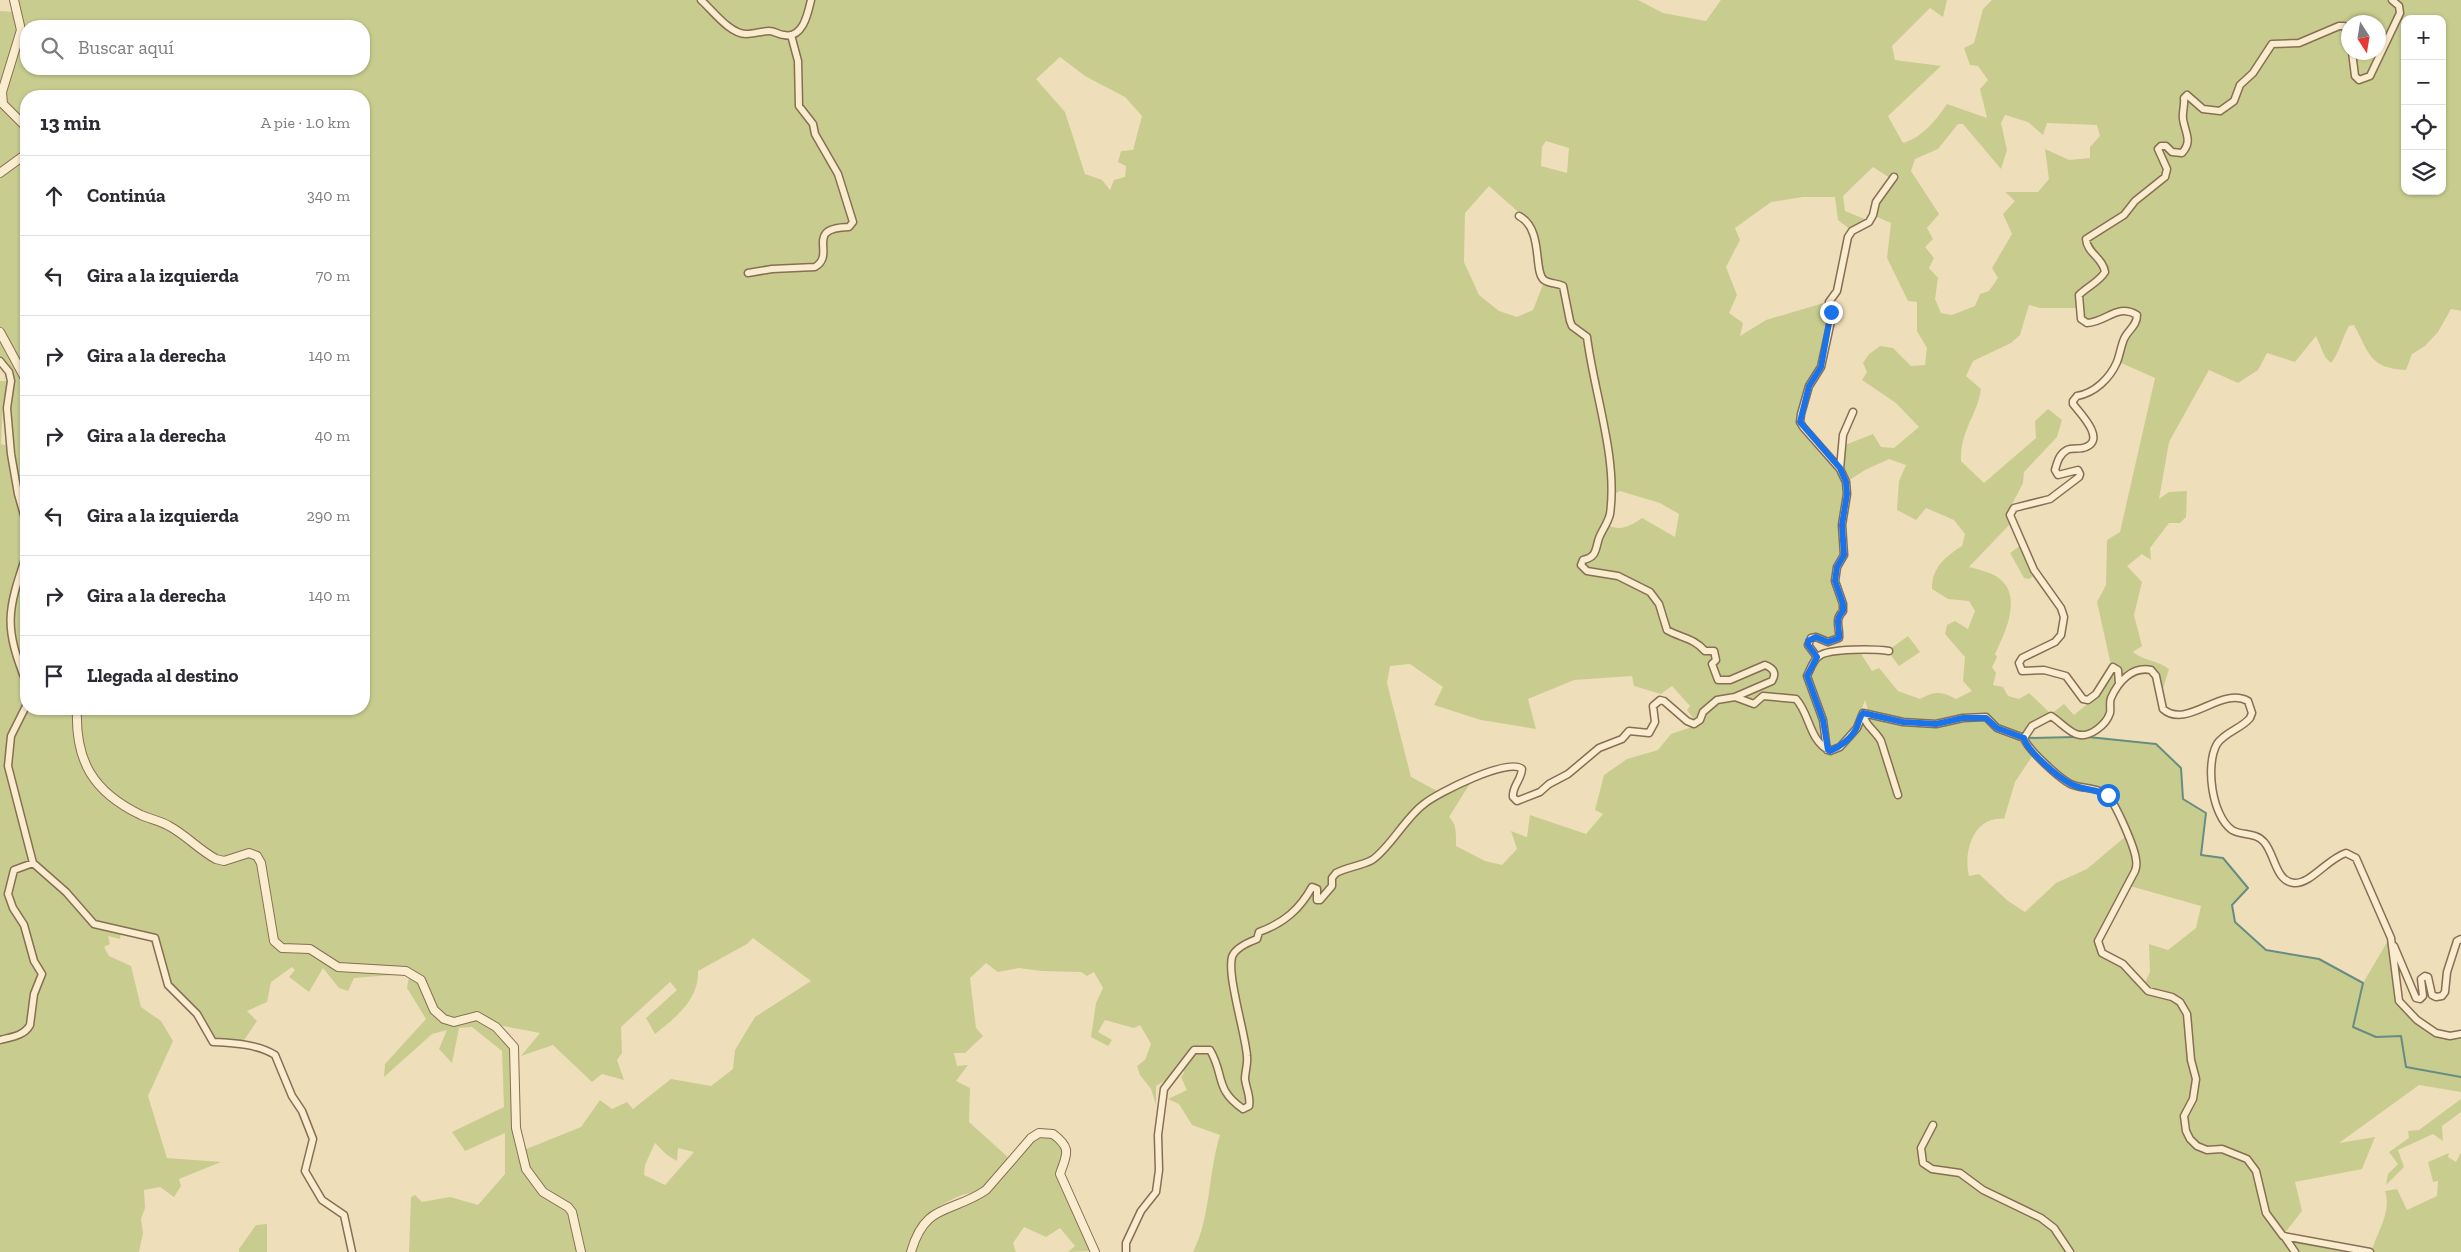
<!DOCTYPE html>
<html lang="es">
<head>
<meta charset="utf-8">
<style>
  :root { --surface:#fff; --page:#f7f7f7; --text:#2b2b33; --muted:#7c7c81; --line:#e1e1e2 }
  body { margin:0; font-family:"Zilla Slab",serif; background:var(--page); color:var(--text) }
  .controls { position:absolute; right:15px; top:15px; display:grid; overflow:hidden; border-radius:10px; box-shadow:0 1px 4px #0004 }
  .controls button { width:45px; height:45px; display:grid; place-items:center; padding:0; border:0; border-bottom:1px solid var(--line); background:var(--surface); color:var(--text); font:25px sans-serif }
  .compass { position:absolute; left:2341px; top:15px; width:45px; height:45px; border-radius:50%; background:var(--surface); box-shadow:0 1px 4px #0004; rotate:168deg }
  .stop { position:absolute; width:15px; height:15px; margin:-11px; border:4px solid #1a73e8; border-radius:50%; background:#fff }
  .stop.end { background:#1a73e8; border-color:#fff; box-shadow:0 1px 5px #0008 }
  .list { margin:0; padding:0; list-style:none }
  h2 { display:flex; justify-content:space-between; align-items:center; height:65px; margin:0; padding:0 20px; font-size:21px }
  h2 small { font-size:16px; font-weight:400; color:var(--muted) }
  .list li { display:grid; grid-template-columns:32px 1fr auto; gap:15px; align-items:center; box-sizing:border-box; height:80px; padding:0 20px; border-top:1px solid var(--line) }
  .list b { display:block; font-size:19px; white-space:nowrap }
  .list em { font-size:16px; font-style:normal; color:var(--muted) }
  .icon { flex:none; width:28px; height:28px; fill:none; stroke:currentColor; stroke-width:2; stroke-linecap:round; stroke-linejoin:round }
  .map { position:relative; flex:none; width:2461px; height:1252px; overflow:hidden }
  .search { position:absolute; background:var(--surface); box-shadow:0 1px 4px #0004; left:20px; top:20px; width:350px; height:55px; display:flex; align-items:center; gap:12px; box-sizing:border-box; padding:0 18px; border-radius:20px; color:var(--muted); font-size:19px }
  .panel { position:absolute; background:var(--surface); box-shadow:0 1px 4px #0004; left:20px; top:90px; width:350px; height:625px; border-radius:20px }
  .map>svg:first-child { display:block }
</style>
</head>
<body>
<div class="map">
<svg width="2461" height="1252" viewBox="0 0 2461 1252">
  <rect width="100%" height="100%" fill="#efdeba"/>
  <!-- green -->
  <path fill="#c8cd8f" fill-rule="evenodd" d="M18,0h680l34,32 13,4 26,-3 19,4 6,25 1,44 14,19 2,9 23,41 15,47 -3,3c-26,1 -29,7 -27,32l-6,8 -44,2 -25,4 1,4 25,-4 44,-2c18,-12 0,-26 11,-36 8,-6 19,-1 27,-6l-6,-33 -8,-21 -23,-40 -2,-10 -14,-18 -1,-43 -6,-26c14,-9 16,-20 19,-36h825l25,13 43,8 15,-21h226l-4,17 -13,-9 -38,38 3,14 46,6 -53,50 15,27c20,-6 33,-23 44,-39l40,14 -7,-29 8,-9 -10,-14 -8,-1 -6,-17 10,-5 9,-34 9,-9h397l8,7 -3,14 -8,13 -13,34 -4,7 -10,2 -2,-2 -3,-22 24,-1v-30h-30v7l-3,-4 -6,-1 -40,17 -27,1 -7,6 -13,24 -14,12 -6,16 -12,9 -16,-2 -11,-11 -6,-3 -5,5c1,6 -2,13 -2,19 1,14 11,22 1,34l-8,-1 -6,-6h-7l-4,4 9,21 -2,6 -29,25 -11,14 -35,20 -4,5c1,14 17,19 19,32 -11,18 -24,8 -27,37h-36l-11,-3 -9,30 -9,8 -38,18 -7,15 15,13c-3,21 -13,32 -18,52 -2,6 -2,14 -2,20l23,22 52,-45 -1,-17 13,-12 14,11 -5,17 -33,35 -1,11 -16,31 4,9 -42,44c8,2 16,4 23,7 34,16 14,57 3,80l2,3 -5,10 4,6 -3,12 10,2 5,9 11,3 10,-6 22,21 13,-10 10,11 24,-20 17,-26 2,14 -9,16v14l-11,14 -9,5h-10l-27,-18 -20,11 -8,11 -25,-10 -11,-11c-18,-2 -33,5 -50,7 -24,2 -46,-5 -69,-11l-3,-11c-7,18 -14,44 -36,49l-4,-29 -16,-44 9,-18 7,-3 35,-3 12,19 7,-3 19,23 22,8c15,-8 21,-8 36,0l16,-8 -9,-10 2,-24 -20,-23 2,-9 8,-4 13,8 7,-18 -6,-10 -21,-2 -16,-10c0,-22 13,-32 30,-43l3,-12 -11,-14 -28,-12 -10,12 -19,-10 2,-29 7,-16 -17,-6 -24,11 -17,11 -6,-13 3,-23 28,-11 8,13 13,1 25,-21 -23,-24 -34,-23 5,-8 -4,-9 6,-9 11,-8 13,2 18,18 14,-1 2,-17 -10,-17v-29l-9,-1 -21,-43 4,-35 -16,-7 3,-13 19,-28 -7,3 -17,-11 -30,29 2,15 22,9 -16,10 -13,-10 -3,-23h-32l-32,5 -36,26 5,12 -14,27 11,28 -8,18 14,10 -3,13 26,-16 61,-18 2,19 -10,45 -12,19 -9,38 40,47 6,12 1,12 -5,32 3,28 -8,12 -2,15 8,23 -6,18 2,15 -9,3c-9,-5 -21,-8 -22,6l8,11 -9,19 16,45 3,24c-13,-11 -13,-33 -27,-48l-34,-3 -9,8 -15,-5 35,-15 2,-8 -5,-9c-18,-7 -34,18 -52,13l-5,-13 3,-5 -2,-10h-9l-7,-8 -31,-13 -8,-26 -8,-12 -33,-17 -34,-6 -1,-6c17,-4 16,-24 24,-37 13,7 24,0 34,-7l33,19 4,-23 -19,-11 -40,-12 -8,4 -1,-39 -17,-82 -5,-37 -2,-4 -13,-8 -6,-36 -3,-4 -14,-4 -9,-6 -1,-16 -9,-35 -43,-38 -24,27 -1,49 15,33 20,16 18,6 16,-7 11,-28 14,4 6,5 6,36 15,11c7,57 30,116 23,175 -2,13 -12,25 -14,39l-13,6 -2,7 3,5 5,3 31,4 31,17 8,11 8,26 32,13 8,9h8l1,6 -3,5 6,17 14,1 34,-15 6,4v8l-36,16 -19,3 -15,12 -5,12 -9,-12 3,-4 -18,-20 -11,8 -27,-8 -2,-10 -58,4 -46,19 8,30 -55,-9 -47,-15 9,-18 -33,-23 -20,2 -3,17 24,94 28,15 -18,11 -50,55 -36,14 -4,5 -1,9 -11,12v-10l-3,-3h-5c-5,10 -10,20 -18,26 -10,9 -34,14 -37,27l-11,4 -15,15 -1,19 11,44 5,37 -2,22 5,24 -2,3c-28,-6 -21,-40 -36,-58l-17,1 -24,29 -13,8v19l-5,-16 -11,-14 -3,-9 8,-6 6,-16 -11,-19 -6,3 -29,-8 -7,12 14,8 -4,6 -17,-9 5,-34 7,-15 -9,-16 -7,4 -6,-4 -40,-1 -22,-3 -21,4 -12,-9 -16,15 6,50 7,8 -18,17h-11l3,13 11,-1 -12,16 14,7 -1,34 41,37c-10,10 -21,28 -33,33 -5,2 -11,1 -15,3 -30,12 -46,27 -55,57h-323l-9,-42 -5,-6 -31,-21 -10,-15 -5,-18 57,-23 19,-27 12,9 15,-7 6,7 38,-30 40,7 22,-17 2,-19 20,-33 56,-36 -58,-43 -6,6 -49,27c1,29 -23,47 -43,63l-9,-16 31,-28 -7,-8 -49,45 1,26 -5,7 7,20 -22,-6 -10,8 -39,-37 -32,11 19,-23 -42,-8 -20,-12 -24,5 -9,-2 -9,-8 -12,-30 -17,-10 -68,-4 -28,-18 -28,-1 -6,-6 -13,-77 -5,-9 -10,-3 -25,8 -6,-2c-17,-8 -31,-24 -47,-33 -9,-5 -19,-7 -29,-11 -47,-22 -64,-52 -62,-103h284v-613h-338v26l-19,-19 -2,-11 19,-62zM26,26h338v43h-338zM1060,57l25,19 40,21 17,19 -9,34 -12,1 -3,11 8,4 -1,11 -11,3 -4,10 -8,-10 -17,-6 -20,-62 -29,-33zM2005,115l23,7 15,13 4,-12 50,2 3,11 -10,11v11l-21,2 -24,-11 4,30 -11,13h-33l10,9 -12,13 9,20 -20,34 6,10 -9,13 -9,3 -5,12 -23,9 -11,-2 -6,-14 3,-21 -9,-10 5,-10 -9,-11 8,-8 -6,-11 12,-14 -28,-43 4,-12 23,-10 20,-25h5l38,45 6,-19 -6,-27zM1546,141l23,7 -2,25 -26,-7 1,-19zM655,1143l12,12 10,6 1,-13 16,4 -29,33 -21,-10 1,-10z
    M704,0h105c-6,31 -10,34 -42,33 -10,0 -21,0 -31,-4 -11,-6 -22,-20 -32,-29z
    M2395,0h66v311l-10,-2 -13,23 -13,14 -13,8 -6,16c-37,-2 -36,-16 -52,-45l-5,1c-7,12 -10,28 -18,37l-6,-6 -9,-21 -21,26 -28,-9 -9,17 -20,13 -29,-13 -40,72 -10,57 10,-7 18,-1 -1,26 -6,6h-11l-19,25 1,12 -9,-6 -15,12 15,16 -8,33 8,31 -9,6c11,9 24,8 36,17l-7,23 -10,-24c-15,-3 -21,2 -32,12l-2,-14 -7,-1 -14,-63 9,-17 1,-45 13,-8 35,-154 -36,-16 7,-23 13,-17 -8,-13 -13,-1 -31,13 -4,-4 -2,-21 27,-24 -2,-8 -18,-20 3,-7 35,-20 11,-14 29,-25 -5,-29 5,-1 5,6 18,-5c4,-17 -10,-34 -1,-51 11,11 17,16 34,14l51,-66 27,-1 39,-17h4c4,6 9,40 10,49l14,3 35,-67zM2405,19h37v172h-37z
    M0,11l14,1 3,18 -17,57z
    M0,101l1,5 24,24v21l-25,18z
    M26,157v216l-26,-46v-148l2,-4z
    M0,338l26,49v129l-9,-36 -8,-72 4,-22 -13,-27z
    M0,381h9l-6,22 -2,41 7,2 18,81v24l-17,52v36l16,44 1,17 -19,44 -1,22 1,13 23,83 -18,7 -6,22 34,83 -12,51 -6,6 -22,7z
    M2021,545l14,30 -6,4 -5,-1 -14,-25z
    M26,562v114l-13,-38v-34z
    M1908,636l12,16 -21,14 -10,-13 1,-4z
    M1764,698l31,2 20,43 15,10 32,-32 17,20 5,22 11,29 -12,-52 -16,-18 -1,-7 36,9 83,-5 37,20 4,8 7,8 -18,27 -11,37c-30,-3 -41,32 -35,57l10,-2 29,27 17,11 31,-29 31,-14 39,-33 8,24 -1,11 -36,77 25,18 18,21 31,12 7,5 7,11 9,64 -3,19 -9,18 -1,9 3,7 12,16 26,3 23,9 9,12 11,42 28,38h-220l-18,-25 -71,-39 -14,-11 -37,-10 -8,-6 -2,-12 13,-26 -3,-2c-8,14 -18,27 -11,43l38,11 80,45 12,9 15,23h-874c18,-35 15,-79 27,-117l-28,-10 -13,-21 -11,-5 19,-9 -6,-13 3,-4 -1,-6 12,-15h14c9,15 11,61 39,58l1,-54 -5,-36 -11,-44 3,-21c8,-7 16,-16 24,-21 27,-16 37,-16 53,-45l2,9 19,-11 3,-12 37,-14 50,-55 47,-24 -22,35c8,7 7,18 7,29l29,15 17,4 15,-16 -6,-18 16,6 3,-22 56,19 17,-20 -8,-4 9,-35 23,-16 31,-9 13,-16 27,-9 7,-12 13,-11 17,-3 9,4z
    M27,709h47c-2,41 10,80 49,100 14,7 29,11 43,18 20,11 39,25 58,38l25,-9 5,3 3,5 14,79 9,8 29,1 28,18 68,4 -51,4 -6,13 -9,-3 -16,-20 -14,24 -20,-15 6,-7 -3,-3 -21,15 -4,20 -20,9 10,10 -15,22 -28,-3 -24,-38 -20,-18 -9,-41 -4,-6 -60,-13 -62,-62 -24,-84 -1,-26 3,-15z
    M2099,737l57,7 25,24 2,31 23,14 -5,41 22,4 25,30 -16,17 3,17 31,28 53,9 44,24 26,-44 9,63 37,33 26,1v56l-42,-7 -80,58 36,-6 -13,32 -67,13 7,29 -18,23 -16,-22 -20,-55c-32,-7 -57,-3 -62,-40l9,-17 -2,-41 -12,-58 -32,-12 -5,-4 6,-13 -1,-28 19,6 28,-22 5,-22 -71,-20 8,-26 -29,-66 -37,-11 -30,-25 -16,-20z
    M33,863l32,31 25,31 31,7 -1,7 -12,-3 2,8 -6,3 5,9 22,10 10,41 20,14 12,20 -25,55 19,62 54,4 -42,17 2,7 -7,11 -14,-10 -16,3 1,18 -4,11 2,14 -4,19h-139v-212l24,-7 18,-59 -18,-49 -16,-31 6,-24z
    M409,977l10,5 23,39c39,-2 41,-3 68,27 2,42 -5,104 23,138 10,12 27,16 37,28l8,38h-169l2,-55 4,-2 7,7 28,-5 28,8 27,-31v-41l-40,18 -13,-19 52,-25 -2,-56 -30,-24 -13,1 -7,35 -13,-14 8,-19 -15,4 -48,43 1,-13 41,-45 -19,-31z
    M2461,1099v13l-19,14 1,15 -10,-7 -35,16 6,17 -18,18 2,-11 10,-10 -9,-12 20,-14 -1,-7 11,-1z
    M1041,1135c12,2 18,6 23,17l-7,20 34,79 -23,1 7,-6 -15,-18 -14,9 -22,-10 -11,16 3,9h-102l5,-15 13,-17 33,-19 13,-2 10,-6 45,-53z
    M2461,1152v100h-90c6,-20 21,-40 14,-61l12,-2 10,21 30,-14 1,-15 -5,1 -5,-20 21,-9 -1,4 8,5z
    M267,1224v28h-28v-3l17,-24z
    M2289,1239l71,13h-63z"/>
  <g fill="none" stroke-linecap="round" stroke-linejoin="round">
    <!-- stream -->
    <path stroke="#678d82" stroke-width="2" d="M2088,737l68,7 25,24 2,31 23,14 -5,42 22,3 25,30 -16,17 3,17 31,28 53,9 44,24 -10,44 23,10 25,-1 5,31 55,10
      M2026,738l50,-1"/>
    <!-- minor casing -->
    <g stroke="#876e54" stroke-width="9">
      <path id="minor" d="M701,0c12,11 29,34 45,34 8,0 16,-3 23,-3 6,0 10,4 15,4 19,4 24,-22 27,-35
        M2352,52l3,24 4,4 11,-4 30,-63 -1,-7 -7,-6
        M1519,216c25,13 14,56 25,64 6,4 13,3 19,6l7,35 2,5 15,11c7,56 31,121 23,177 -2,9 -8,16 -11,24 -4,12 -2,19 -16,22l-2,5 6,6 31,5 32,16 9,12 8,26c14,8 27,8 38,21h9l2,9 -4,4 6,16h12l35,-15c8,3 12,8 7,16l-37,16
        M748,273l24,-4 43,-2c22,-13 -12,-39 34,-40l4,-5 -15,-48 -23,-40 -2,-10 -14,-18 -1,-45 -7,-26
        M0,361l9,11 2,9 -4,27 4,46 7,40 8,28
        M1840,469l3,-34 10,-23
        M26,556c-19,56 -22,70 0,126
        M1817,657l-9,-12 3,-7 5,-1 12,5 11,-4c1,-12 -5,-18 4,-27v-7l-8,-23 2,-14 7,-12 -2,-30 5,-31 -1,-12 -6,-13 -37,-42 -3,-5 1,-8 8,-28 12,-19 10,-46 -2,-19 8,-11 11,-54 4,-6 17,-9 4,-7 3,-13 18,-25
        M2119,684l-1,-14 -5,-3 -17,27 -8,6 -5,-1 -17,-23 -22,-6 -22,1 -3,-8 3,-5 33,-16 6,-7 3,-18 -3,-9 -27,-38 -24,-55 4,-7 36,-9 29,-22 1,-3 -2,-4 -20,5 -3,-5c2,-7 4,-16 12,-20 5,-3 13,0 19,-3 20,-8 -6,-34 -13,-43v-3l4,-5c18,-3 33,-18 40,-34 3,-8 4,-16 7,-23 4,-9 13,-13 13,-24 -20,-12 -30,7 -50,8l-6,-4 -2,-24c9,-9 20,-13 26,-23 -2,-14 -18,-19 -19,-33l38,-24 11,-14 30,-24 2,-8 -9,-20 3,-3h5l6,6 10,1c11,-12 3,-20 1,-34 -1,-7 2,-14 1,-21l3,-3 16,14 17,2 14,-10 6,-16 13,-12 19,-29 27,-1 40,-17h5l3,5 1,14
        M26,706l-15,30 -3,30 25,97 33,29 28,32 61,14 13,47 29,29 16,28c20,1 45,2 62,13l17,41 10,15 11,28 -8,32 17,29 22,15 8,37
        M1863,713c2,13 12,17 18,28l17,54
        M1827,750l-4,-30 -16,-44c3,-6 6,-16 12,-20 11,-8 56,-7 70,-5
        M2394,946l22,52 4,1 3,-3 -2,-17 4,-3 3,1 4,18 4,2 6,-1 3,-4 2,-20 10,-31 4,-2
        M0,1040c11,-3 24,-4 30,-15l4,-31 8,-20 -8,-13 -10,-36 -11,-17 -5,-14 6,-24 19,-7
        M1933,1125l-12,23 2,15 9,6 28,4 23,17 58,28 13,10 16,24
        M2284,1236l11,16
        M1126,1252v-9l15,-32 15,-19 3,-22 -1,-35 6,-46 30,-39h16c15,25 4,39 33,59l6,-3c2,-9 -3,-18 -4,-27 0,-7 3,-15 2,-23 -2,-24 -20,-80 -15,-99 3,-9 17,-15 25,-18l2,-7c25,-9 41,-23 53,-45l5,2v11h3l12,-14v-8l4,-5c11,-6 25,-7 36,-13 17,-11 34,-43 52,-56 13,-11 85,-47 98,-35 -1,12 -10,17 -9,28l4,4 23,-9 9,-8 19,-10 31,-26 23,-9 7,-8 20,2 6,-11 -2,-16 7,-6 4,1 23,20 7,3 6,-4 3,-8 14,-12 18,-3 19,7 9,-8 33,3c14,15 13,42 34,52l10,-4 17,-19 6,-15 40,9 33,2 27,-6 23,-1 11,11 27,10
        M2370,1252l-87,-16 -17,-23 -10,-42 -9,-12 -25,-10 -15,1 -10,-4 -7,-7 -4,-8 -2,-15 9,-17 3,-20 -5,-19 -4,-46 -7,-12 -8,-5 -24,-6 -25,-27 -21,-11 -4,-12 37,-70c1,-3 2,-7 1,-11 -1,-12 -21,-59 -30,-66 -10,-7 -22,-5 -33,-9 -11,-4 -46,-36 -49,-47l8,-12 19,-10c8,5 17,15 25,18 13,5 30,-9 34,-21 1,-5 -1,-10 1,-15 7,-16 21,-32 40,-28l5,6 7,33c24,21 58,-23 85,-8l4,12 -2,5c-9,11 -25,14 -33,26 -12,21 -5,72 15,86 10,6 24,2 32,12 11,12 11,39 30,41 17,1 33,-24 52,-30l10,5 35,80 8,63 18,19 19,13 14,3 11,-2"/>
    </g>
    <!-- tertiary casing -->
    <g stroke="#876e54" stroke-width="10">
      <path id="tertiary" d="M14,0l7,30 -19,62 1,12 23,23
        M0,173l26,-19
        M0,332l26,48
        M77,709c-2,52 16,83 64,106 9,4 20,6 28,11 17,9 30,24 47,33l8,2 25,-8 8,3 4,7 13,78 8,7 28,1 28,18 68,4 15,9 13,30 10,9 10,3 23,-6 19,11 18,20 2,81 10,41 17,23 25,15 4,5 9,40
        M911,1252c14,-50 40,-38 75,-62l45,-52 8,-5 14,1c20,15 13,21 7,40l35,78"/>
    </g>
    <!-- minor -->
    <use href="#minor" stroke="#faecce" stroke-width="6"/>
    <!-- tertiary -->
    <use href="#tertiary" stroke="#faecce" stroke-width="8"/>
  </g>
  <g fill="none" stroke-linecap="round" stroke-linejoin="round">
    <!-- route -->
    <path stroke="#1a73e8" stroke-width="6" d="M1831,312l-10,55 -12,19 -9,36 40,46 6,14 1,12 -5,31 2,30 -7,12 -2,14 8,23v7c-9,9 -3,15 -4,27l-11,4 -12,-5 -8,4v4l9,12 -10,19 16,44 5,30 2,1c10,-4 22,-13 27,-24 2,-5 2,-9 6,-14l40,9 33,2 27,-6h23l11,10 27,10c3,13 34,39 47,46 11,6 25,5 37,11"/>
  </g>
</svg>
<div class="controls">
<button>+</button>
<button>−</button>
<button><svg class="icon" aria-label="locate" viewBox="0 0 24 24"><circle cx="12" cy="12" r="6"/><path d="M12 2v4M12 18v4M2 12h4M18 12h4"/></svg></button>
<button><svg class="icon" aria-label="layers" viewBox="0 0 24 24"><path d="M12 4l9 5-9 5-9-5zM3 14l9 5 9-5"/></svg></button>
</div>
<svg class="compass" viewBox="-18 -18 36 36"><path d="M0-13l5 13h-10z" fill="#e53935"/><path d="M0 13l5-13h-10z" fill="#7c7c81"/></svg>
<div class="stop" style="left:2108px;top:795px"></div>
<div class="stop end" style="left:1831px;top:312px"></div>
<div class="search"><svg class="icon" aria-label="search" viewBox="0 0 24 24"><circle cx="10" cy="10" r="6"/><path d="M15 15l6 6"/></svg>Buscar aquí</div>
<section class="panel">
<h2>13 min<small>A pie · 1.0 km</small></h2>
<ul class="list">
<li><svg class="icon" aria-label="ahead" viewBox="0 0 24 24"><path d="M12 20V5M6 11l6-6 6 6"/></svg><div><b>Continúa</b></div><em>340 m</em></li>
<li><svg class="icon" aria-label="left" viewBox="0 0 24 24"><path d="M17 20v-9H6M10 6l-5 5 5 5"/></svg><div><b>Gira a la izquierda</b></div><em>70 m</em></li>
<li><svg class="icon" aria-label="right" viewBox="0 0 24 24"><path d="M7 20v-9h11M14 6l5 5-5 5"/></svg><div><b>Gira a la derecha</b></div><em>140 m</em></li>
<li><svg class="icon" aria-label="right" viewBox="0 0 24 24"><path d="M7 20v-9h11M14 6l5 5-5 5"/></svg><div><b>Gira a la derecha</b></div><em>40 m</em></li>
<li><svg class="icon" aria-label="left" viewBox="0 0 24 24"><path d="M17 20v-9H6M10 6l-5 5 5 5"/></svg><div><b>Gira a la izquierda</b></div><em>290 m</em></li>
<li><svg class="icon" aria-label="right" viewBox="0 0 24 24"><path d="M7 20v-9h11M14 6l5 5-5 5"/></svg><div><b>Gira a la derecha</b></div><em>140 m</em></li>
<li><svg class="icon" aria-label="arrive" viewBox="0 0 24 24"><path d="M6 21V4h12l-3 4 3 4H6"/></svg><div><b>Llegada al destino</b></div></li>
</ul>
</section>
</div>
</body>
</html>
